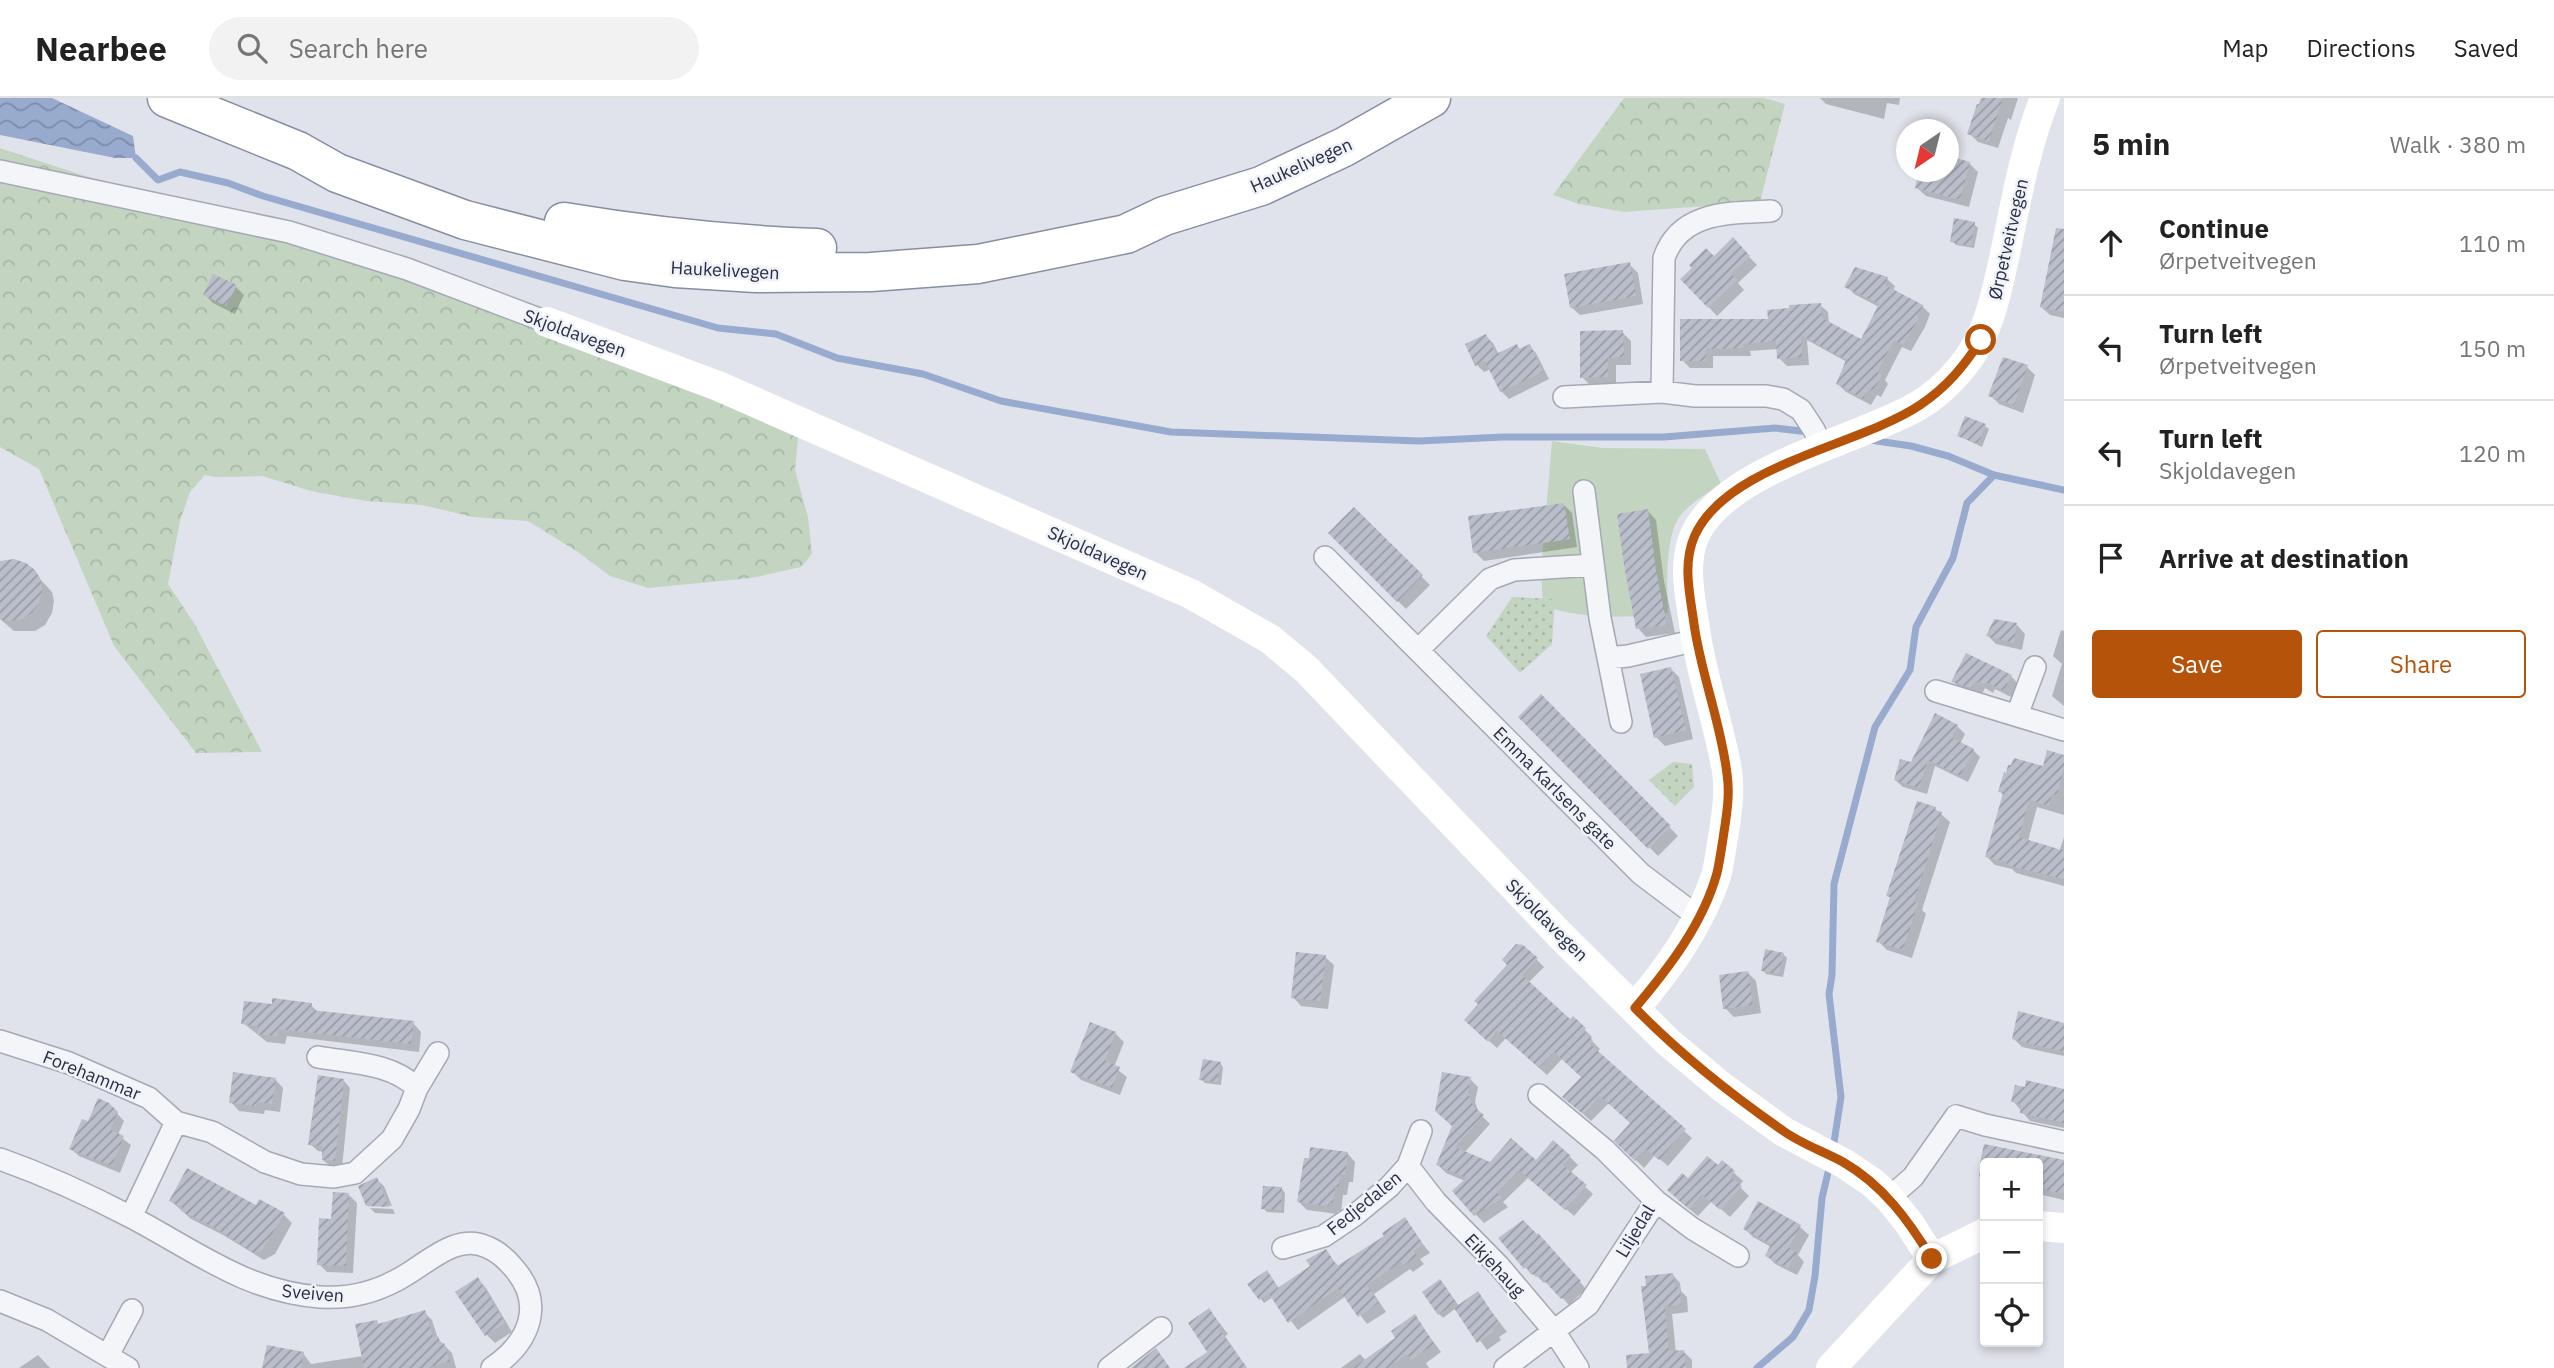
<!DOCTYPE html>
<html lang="en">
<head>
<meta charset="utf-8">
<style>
  :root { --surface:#fff; --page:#f2f2f2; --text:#222; --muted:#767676; --line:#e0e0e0; --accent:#b45309 }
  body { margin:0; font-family:"IBM Plex Sans",sans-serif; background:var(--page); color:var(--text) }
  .controls { position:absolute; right:21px; bottom:21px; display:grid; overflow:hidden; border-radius:7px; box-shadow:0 4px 10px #0003 }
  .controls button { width:63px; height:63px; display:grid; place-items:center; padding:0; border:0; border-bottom:2px solid var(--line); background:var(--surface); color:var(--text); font:35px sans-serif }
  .compass { position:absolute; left:1896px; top:21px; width:63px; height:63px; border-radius:50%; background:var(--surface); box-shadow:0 4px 10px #0003; rotate:215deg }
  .stop { position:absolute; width:21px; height:21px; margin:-16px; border:5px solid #b45309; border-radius:50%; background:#fff }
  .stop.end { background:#b45309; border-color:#fff; box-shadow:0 2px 7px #0008 }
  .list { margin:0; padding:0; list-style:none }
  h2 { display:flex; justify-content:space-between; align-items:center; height:91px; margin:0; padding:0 28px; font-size:30px }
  h2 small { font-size:23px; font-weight:400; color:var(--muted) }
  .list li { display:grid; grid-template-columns:46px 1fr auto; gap:21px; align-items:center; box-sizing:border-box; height:105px; padding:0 28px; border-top:2px solid var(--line) }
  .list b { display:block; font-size:26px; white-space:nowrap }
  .list p { margin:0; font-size:23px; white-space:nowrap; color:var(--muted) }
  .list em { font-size:23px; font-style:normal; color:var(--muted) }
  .actions { display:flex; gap:14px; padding:21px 28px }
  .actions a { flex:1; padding:16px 0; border:2px solid var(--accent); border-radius:7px; text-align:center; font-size:24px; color:var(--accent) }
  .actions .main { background:var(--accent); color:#fff }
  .icon { flex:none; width:38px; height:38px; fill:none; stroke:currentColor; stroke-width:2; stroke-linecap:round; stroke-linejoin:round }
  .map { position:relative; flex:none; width:2064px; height:1270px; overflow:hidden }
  header { display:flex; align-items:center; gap:42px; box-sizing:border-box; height:98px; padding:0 35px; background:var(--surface); border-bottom:2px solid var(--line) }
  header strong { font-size:33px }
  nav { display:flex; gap:38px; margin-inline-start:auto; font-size:24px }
  .search { width:490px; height:63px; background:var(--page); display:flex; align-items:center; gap:18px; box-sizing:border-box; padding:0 24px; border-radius:38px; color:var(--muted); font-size:26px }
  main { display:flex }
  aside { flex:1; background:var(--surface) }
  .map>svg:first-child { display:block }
</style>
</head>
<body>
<header>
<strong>Nearbee</strong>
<div class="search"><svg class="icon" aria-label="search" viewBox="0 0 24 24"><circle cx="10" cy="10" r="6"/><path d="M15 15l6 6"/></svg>Search here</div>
<nav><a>Map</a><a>Directions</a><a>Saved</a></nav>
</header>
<main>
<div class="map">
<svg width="2064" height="1270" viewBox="0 0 2064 1270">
  <defs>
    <pattern id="forest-crowns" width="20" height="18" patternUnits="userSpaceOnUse" patternTransform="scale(1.75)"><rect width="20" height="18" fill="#c3d5c1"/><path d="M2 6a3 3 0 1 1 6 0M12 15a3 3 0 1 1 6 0" fill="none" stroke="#a8b7a7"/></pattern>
    <pattern id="park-dots" width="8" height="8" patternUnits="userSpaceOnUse" patternTransform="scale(1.75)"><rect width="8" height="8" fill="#c3d5c1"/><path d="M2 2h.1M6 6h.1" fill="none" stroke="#a8b7a7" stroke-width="1.8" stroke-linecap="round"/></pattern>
    <pattern id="water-waves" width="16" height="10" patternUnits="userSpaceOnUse" patternTransform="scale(1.75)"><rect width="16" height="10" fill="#98abce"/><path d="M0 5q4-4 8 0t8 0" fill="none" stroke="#7c8ca9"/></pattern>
    <pattern id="building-hatch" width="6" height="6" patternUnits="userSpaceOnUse" patternTransform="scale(1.75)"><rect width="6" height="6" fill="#babecb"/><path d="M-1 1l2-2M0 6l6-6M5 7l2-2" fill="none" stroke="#979ba6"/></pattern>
  </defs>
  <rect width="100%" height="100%" fill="#e0e3eb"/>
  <!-- grass -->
  <path fill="#c3d5c1" d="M1552,343l50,7 103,1 16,35c-15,10 -33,20 -43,35 -13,22 -11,69 -10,94 -37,5 -90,7 -125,-8l-2,-34z"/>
  <!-- forest -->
  <path fill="url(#forest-crowns)" d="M1624,0h140l21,6 -25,98 -136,10 -45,-8 -26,-9z
    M0,50l85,28 96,25 218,73 61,27 339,125 -4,44 13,47 4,37 -11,13 -50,11 -103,10 -38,-12 -32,-24 -50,-31 -55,-4 -51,-12 -56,-4 -55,-10 -49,-15 -47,1 -10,-2 -15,17 -10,29 -12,63 26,39 68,129 -66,1 -82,-107 -75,-177 -39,-22z"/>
  <!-- park -->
  <path fill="url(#park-dots)" d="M1512,499l43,2 -3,45 -32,29 -34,-37z
    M1673,664l19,2 2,23 -19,19 -26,-26z"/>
  <!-- water -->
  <path fill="url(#water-waves)" d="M0,0h52l81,38 3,22h-21l-115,-23z"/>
  <!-- shadow -->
  <path fill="#0003" d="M1820,0h80l-1,7 -12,-2 -3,16 -58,-15z
    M1981,0h37l-7,22 -3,-2 -10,30 -20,-6 -9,-9z
    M1948,60l21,5 9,9 -9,35 -43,-11 -9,-8 4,-16h27z
    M1974,126l4,4 -4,20 -18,-3 -4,-4z
    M1733,142l24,25 -19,18 6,7 -27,26 -35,-37 32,-21z
    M1629,166l9,9 5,31 -63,11 -9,-8z
    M2064,166v54l-14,-3 -9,-8z
    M1887,181l8,7 -2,5 29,15 8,8 -5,13 -14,24 -9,-4 -17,33 3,4 -7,13 -4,-2 -6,10 -25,-13 -8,-8 9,-22 -40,-22 2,25 -22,1 -8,-8 -1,-9 -28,2 1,5h-38v12h-23l-8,-8v-39h87l51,-16 8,7 1,12 33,18 17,-35 -25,-13 -7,-8z
    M236,189l8,8 -9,19 -22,-11 -8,-8z
    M1622,234l9,9v24h-15v20l-25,1 -9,-9z
    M1486,238l7,7 6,12 18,-9 4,4 8,-4 7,7 13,26 -40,20 -8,-8 -10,-22 -7,3 -7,-7z
    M2027,269l8,8 -12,38 -24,-9 -8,-8z
    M1985,328l4,3 -7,18 -23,-11z
    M1564,407l8,8 5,34 -93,14 -9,-9z
    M1354,411l76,76 -24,24 -76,-76z
    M1648,413l8,9 8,61 11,52 -29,4 -8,-9z
    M0,465l30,5 22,24 2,9 -2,12 -7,12 -10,6h-21l-14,-12z
    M2017,527l8,9 -3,16 -26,-6 -8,-8z
    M2061,532l3,1v75l-12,-10 10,-32 -9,-8z
    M1671,571l8,8 14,62 -28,7 -9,-9z
    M2011,578l8,9 -6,13 -18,-9 -2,4 -8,-5 -4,8 -19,-6 -8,-8z
    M1541,599l137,139 -20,20 -137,-139z
    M1957,628l8,8 -5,10 13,6 7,7 -12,25 -33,-16 -8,28 -24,-7 -8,-7z
    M2064,659v58l-27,-8 -9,34 27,7 4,4 5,-15v49l-48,-13 -4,-4 -17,-4 -8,-8 17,-61 -4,-5z
    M1935,711l15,13 -28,88 4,4 -14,44 -25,-8 -9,-9 14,-42 -4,-4z
    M1783,856l4,4 -4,19 -17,-3 -3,-4z
    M1325,859l9,8 -6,44 -27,-3 -8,-9z
    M1536,861l8,8 -16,16 42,39 14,7 8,8 -2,2 10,10 -3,4 95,85 -24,28 -13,-11 -11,13 -27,-27 15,-18 -23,-20 -18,18 -19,-17 11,-27 -20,-19 -16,17 -41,-37 -9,10 -31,-28z
    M1748,875l8,8 5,32 -27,4 -9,-9z
    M311,907l7,7 95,11 8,9 -2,20 -132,-16 -2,8 -18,-2 -24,-19 30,-17z
    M2064,926v32l-42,-9 -9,-9z
    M1115,935l9,9 -10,25 13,10 -7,18 -39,-15 -8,-8z
    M1220,965l3,4 -2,18 -16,-2 -4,-4z
    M275,981l8,9 -3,24 -15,-2 -1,4 -25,-3 -8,-9z
    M1470,981l8,8 -3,15 4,11 11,11 -26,29 27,12 45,-3 34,-5 8,8 -8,8 23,21 -19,22 -45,-39 -26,25 5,5 -24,16 -30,-31 11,-11 -19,-8 -8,-8z
    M343,982l7,8 -8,80 -11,-1 -8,-7 1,-8 -6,-1 -8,-7z
    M2064,992v38l-34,-7 -17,-20z
    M108,1006l16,17 -6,14 13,10 -11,28 -41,-17 -8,-7 18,-25z
    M1986,1048l78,16v38l-26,-6v-31h-53v19l-6,-6z
    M1347,1055l8,9 -2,20h-4l-2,13h-4l-2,16h-3l-1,3 -30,-4 -9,-9z
    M1722,1064l21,19 -4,5 10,10 -19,21 -18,-16 -14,15 -21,-17 11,-19 30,-12z
    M376,1081l8,7 8,20 -23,-2v3l-2,-2z
    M1282,1091l3,4 -1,20 -17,-1 -4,-4z
    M349,1097l8,8 -4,70 -26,-1 -8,-8 14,-43z
    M171,1103l86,6 3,-6 24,14 8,8 -17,31 -11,6 -41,-25 -32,-16z
    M370,1110l23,1 2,5 -20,-1z
    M1404,1122l26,33 -10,6 4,5 -11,8 -3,-3 -36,25 12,18 -19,12 -21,-28 -48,34 -25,-33 -9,6 -14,-19 20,-8 9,13 33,-23 13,-15 14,16 47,-30z
    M1800,1129l9,8 -11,20 6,7 -7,13 -22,-11 -8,-9 4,-8 -18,-10 -8,-8z
    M1500,1140l45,4 41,47 -17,16 -22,-24 -3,2 -10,-10 -2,2z
    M1673,1177l7,8 1,8 6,6 1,15 -16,2 4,39 8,-1 8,8v8h-44z
    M478,1181l8,9 26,44 -17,11 -9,-9z
    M1444,1187l15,21 19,-12 29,38 -8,5 2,3 -14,10 -31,-42 -13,10 -4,-4z
    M1209,1212l19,24 -3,2 22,32h-34z
    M424,1214l8,8 6,19 14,14 4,15h-192l39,-15 8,11 52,-8 13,-34 4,3z
    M1415,1219l26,35 -15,11 3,5h-88l19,-14 6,7 32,-23z
    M38,1257l12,13h-31z"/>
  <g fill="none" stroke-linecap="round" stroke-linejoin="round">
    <!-- stream -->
    <path stroke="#98abce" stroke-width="7" d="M136,60l22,22 22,-8 48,11 35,13 455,132 58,6 61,24 86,16 78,27 170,31 248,9 84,-4h161l111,-9 34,4
      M1870,342l41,6 37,10 46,19 70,15
      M1833,1051l8,-52 -12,-103 3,-19 2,-91 41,-157 35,-57 6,-43 37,-69 14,-55 27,-28
      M1757,1270l36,-31 16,-27 6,-34 7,-78 8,-34"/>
  </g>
  <!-- building -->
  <path fill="url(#building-hatch)" d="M1983,0h20l-14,43 -22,-7 10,-30 4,1z
    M1949,58l21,6 -10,38 -45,-12 4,-16h30z
    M1954,120l21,4 -4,24 -21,-4z
    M2056,130l8,1v83l-24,-5z
    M1733,139l17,19 -19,18 6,6 -29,28 -28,-29 12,-11 -3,-3 17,-17 8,8z
    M1630,164l6,34 -66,12 -6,-34z
    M1855,169l33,10 -3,8 38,20 -6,12 2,1 -16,27 -9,-5 -17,32 5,3 -9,16 -4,-3 -6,11 -27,-15 10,-24 -45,-25 1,22 -25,2 -1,-18 -33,3v4l-37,1v12h-26v-42h88l-1,-9 22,-2v-3l32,-2 1,15 39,21 18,-35 -35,-17z
    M213,176l24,11 -11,21 -23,-11z
    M1623,232l1,27 -16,1v19l-28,1v-47z
    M1486,236l10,20 21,-10 2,5 11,-5 13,28 -43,20 -15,-31 -10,5 -10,-22z
    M2003,259l25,8 -14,40 -26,-9z
    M1965,318l21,8 -8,20 -21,-8z
    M1564,405l6,36 -97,14 -5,-37z
    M1354,409l69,68 -26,27 -69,-69z
    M1648,411l8,62 11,54 -31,4 -12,-64 -7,-51z
    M14,461l12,4 9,7 5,8 2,13 -4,14 -6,8 -10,6 -13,2 -9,-2v-58z
    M1994,521l23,4 -3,20 -28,-7z
    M1966,555l46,22 -8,16 -18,-9 -1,3 -9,-4 -4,7 -21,-6z
    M1671,569l15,63 -32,8 -14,-64z
    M1541,596l130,132 -23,23 -130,-132z
    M1935,615l23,12 -6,13 22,11 -14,27 -32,-16 -9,28 -25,-8 6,-21 11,3z
    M2047,652l17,5v13l-7,27 -5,-1 -3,12 -20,-6 -10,37 45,14v28l-58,-14 1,-3 -22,-5 18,-64 -5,-1 6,-20 2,1 2,-8h3l3,-7 29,8z
    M1917,703l19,6 -1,3 7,2 -28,90 4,1 -15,47 -27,-8 14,-45 -4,-1z
    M1516,846l7,1 15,13 -16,17 48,44 3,-3 13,12 -3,3 10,9 -3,4 96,85 -27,31 -13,-11 -11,12 -21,-20 16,-18 -30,-27 -17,18 -21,-17 19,-20 -27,-25 -15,16 -42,-37 -9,11 -24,-22 14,-16 -4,-3 33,-36 -5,-5z
    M1765,851l19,4 -5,21 -18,-3z
    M1296,854l30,3 -6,46 -29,-3z
    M1748,873l5,34 -30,4 -4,-34z
    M272,900l40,5 -1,7 103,11 -3,23 -133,-15 -1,7 -20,-2 1,-8 -17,-2 3,-23 28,3z
    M2018,913l46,12v29l-52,-13z
    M1090,924l26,10 -11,29 15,6 -8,21 -42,-16z
    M1203,961l18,3 -4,20 -18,-2z
    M233,974l43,6 -4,26 -15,-2 -1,4 -27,-3z
    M1442,974l29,5 -3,16 4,12 12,10 -29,32 35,15 21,-24 25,22 17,-20 18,16 -8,9 24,20 -22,25 -45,-39 -23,22 5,5 -28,18 -22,-25 14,-13 -30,-13 16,-39 -17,-15z
    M318,977l26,4 -9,82 -13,-1v-14l-14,-1z
    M2026,982l38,9v34l-44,-10 1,-9 -10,-2 4,-17 10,2z
    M98,1000l11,5 9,9 -8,18 14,6 -12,30 -43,-17 13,-30 6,2z
    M1984,1046l80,16v34l-26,-6v-25h-58z
    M1310,1049l38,5 -3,23 -5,-1 -1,13h-4l-2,16h-3l-1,3 -32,-4 7,-44h5z
    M1707,1058l11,9 4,-5 13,11 -4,6 11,9 -22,24 -18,-16 -13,15 -22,-19 15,-17 6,5z
    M187,1070l69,37 3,-6 26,14 -23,37 -8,3 -41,-26 -32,-16 2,-3 -14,-7z
    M377,1079l12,30 -23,-1 -8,-20z
    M1263,1088l19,1 -1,23 -20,-1z
    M333,1094l16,1 -3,73 -29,-1 2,-47 12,1z
    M1758,1103l43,24 -12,23 8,4 -9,16 -23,-12 6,-12 -28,-15z
    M1405,1119l18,27 -9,7 3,5 -13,9 -3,-3 -34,23 12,18 -21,14 -20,-29 -50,35 -19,-29 41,-28 -4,-6 20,-11 11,17 47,-30 -2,-3z
    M1523,1122l14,14 1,-1 43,48 -20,18 -22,-24 -3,2 -10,-10 -2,2 -26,-31z
    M1267,1172l11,17 -19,13 -12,-16z
    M1673,1175l2,14h5l1,18 -16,2 4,44 15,-1 2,18h-59l-1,-13 23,-2 -8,-67h5l-1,-10z
    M478,1179l27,46 -20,13 -30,-44z
    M1440,1181l16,23 -18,13 -16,-23z
    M1478,1193l21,32 -7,5 2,3 -17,12 -23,-35z
    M1209,1210l13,19 -3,2 28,39h-63l23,-16 -19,-29z
    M425,1212l8,27 5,-1 3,8 3,-1 6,18 -23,7h-63l-9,-44 22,-4 1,4z
    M1415,1216l19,30 -23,16 -4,-6 -19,14h-35l42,-30 -4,-7z
    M267,1247l37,7 -3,16h-39z
    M1156,1250l14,20h-39z"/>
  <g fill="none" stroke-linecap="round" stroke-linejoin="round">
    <!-- street casing -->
    <g stroke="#a5a9b6" stroke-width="24">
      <path id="street" d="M0,73l289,61 118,37 140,53
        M1662,294l2,-134c16,-47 65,-45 107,-47
        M1564,299l98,-5 33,4h71l17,3 18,11 13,20 9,18
        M1584,393l16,127 21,104
        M1325,459l316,317 57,43
        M1418,552l72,-71 24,-9 79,-5
        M1608,560l20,-2 69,-16
        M1936,593l128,39
        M2017,617l18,-48
        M0,943l69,22 80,35 27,24 -45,95
        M417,990l21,-35
        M176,1024l36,10 53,30 36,12 33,3 21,-4 37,-34 17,-30 8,-21c-25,-25 -65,-25 -99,-31
        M0,1061c45,16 89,36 131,58 63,33 116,75 189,80 28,2 53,-4 77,-17 28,-14 58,-48 90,-33 10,4 18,11 25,19 34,37 18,76 -20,102
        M1408,1068l28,36 63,64 55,65 24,37
        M1889,1100l24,-21 43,-61 29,9 79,17
        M1656,1103l37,28 45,27
        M1283,1150l41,-12 31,-21 34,-28 19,-21 13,-35
        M0,1203l47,19 81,48
        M108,1257l24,-45
        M1109,1270l52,-40
        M1505,1270l83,-63 68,-104 -51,-51 -66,-55"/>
    </g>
    <!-- highway casing -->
    <g stroke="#868ea3" stroke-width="41">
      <path id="highway" d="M167,0l131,53 39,22 128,47 160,41 50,7 81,5 115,-1 107,-8 148,-30 38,-18 97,-30 83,-39 87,-49
        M564,124c84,14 168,23 253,26"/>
    </g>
    <!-- street -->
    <use href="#street" stroke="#f3f5f8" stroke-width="21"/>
    <!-- secondary -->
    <path stroke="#fff" stroke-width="30" d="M547,224l171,64 473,208 79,45 37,31 254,266 107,106 54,45 62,45 61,32 28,19 16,15 20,25 23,36
      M1635,910c34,-40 64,-82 81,-132 4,-14 5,-29 8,-44 3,-20 6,-41 3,-61 -8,-47 -25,-93 -32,-141 -4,-31 -13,-63 -1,-93 28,-67 162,-96 222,-130 18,-10 33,-24 46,-40 27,-32 34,-73 43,-113 11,-53 20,-106 40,-156
      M2038,1128l26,2
      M1831,1270l101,-109 53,-26"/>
    <!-- highway -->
    <use href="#highway" stroke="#fff" stroke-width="38"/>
  </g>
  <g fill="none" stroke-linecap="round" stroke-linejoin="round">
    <!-- route -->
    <path stroke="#b45309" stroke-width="9" d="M1932,1161c-23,-38 -49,-74 -89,-97 -20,-11 -42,-18 -61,-32 -53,-37 -102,-76 -147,-122 33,-39 68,-84 82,-135 3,-13 5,-28 7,-41 3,-19 6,-39 3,-58 -6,-51 -26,-100 -33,-150 -4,-30 -12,-60 1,-89 33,-71 164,-89 225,-130 27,-18 44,-39 61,-65"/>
  </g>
  <g text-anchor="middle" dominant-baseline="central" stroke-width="5" stroke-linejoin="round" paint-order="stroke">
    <!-- street labels -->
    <g font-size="18" fill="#272e44" stroke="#f0f2f8">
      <text transform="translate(1301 67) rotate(-24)">Haukelivegen</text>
      <text transform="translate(2008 141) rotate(-77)">Ørpetveitvegen</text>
      <text transform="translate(725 172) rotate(3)">Haukelivegen</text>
      <text transform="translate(575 235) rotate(20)">Skjoldavegen</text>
      <text transform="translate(1098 455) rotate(24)">Skjoldavegen</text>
      <text transform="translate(1555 690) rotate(45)">Emma Karlsens gate</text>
      <text transform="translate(1547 822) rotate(45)">Skjoldavegen</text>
      <text transform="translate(92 977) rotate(22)">Forehammar</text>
      <text transform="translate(1364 1105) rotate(-39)">Fedjedalen</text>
      <text transform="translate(1635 1133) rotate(-59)">Liljedal</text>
      <text transform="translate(1495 1167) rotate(47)">Eikjehaug</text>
      <text transform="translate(313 1195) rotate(5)">Sveiven</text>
    </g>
  </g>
</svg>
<div class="controls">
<button>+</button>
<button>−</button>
<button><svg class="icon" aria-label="locate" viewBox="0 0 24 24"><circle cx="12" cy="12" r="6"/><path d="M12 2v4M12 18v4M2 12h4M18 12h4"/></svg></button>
</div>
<svg class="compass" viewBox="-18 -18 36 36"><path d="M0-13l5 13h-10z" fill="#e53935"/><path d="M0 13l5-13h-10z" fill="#767676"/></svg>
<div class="stop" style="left:1981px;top:242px"></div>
<div class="stop end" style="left:1932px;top:1161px"></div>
</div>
<aside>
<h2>5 min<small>Walk · 380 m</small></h2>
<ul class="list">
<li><svg class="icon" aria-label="ahead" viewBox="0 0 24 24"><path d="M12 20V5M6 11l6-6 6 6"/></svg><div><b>Continue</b><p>Ørpetveitvegen</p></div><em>110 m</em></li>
<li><svg class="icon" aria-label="left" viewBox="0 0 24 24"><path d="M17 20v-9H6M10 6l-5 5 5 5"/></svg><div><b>Turn left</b><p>Ørpetveitvegen</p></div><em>150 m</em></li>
<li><svg class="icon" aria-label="left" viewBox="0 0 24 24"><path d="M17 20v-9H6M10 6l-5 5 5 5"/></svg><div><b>Turn left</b><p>Skjoldavegen</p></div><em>120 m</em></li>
<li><svg class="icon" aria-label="arrive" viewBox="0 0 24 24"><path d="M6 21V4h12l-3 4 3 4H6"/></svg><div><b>Arrive at destination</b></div></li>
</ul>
<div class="actions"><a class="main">Save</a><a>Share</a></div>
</aside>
</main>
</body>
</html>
